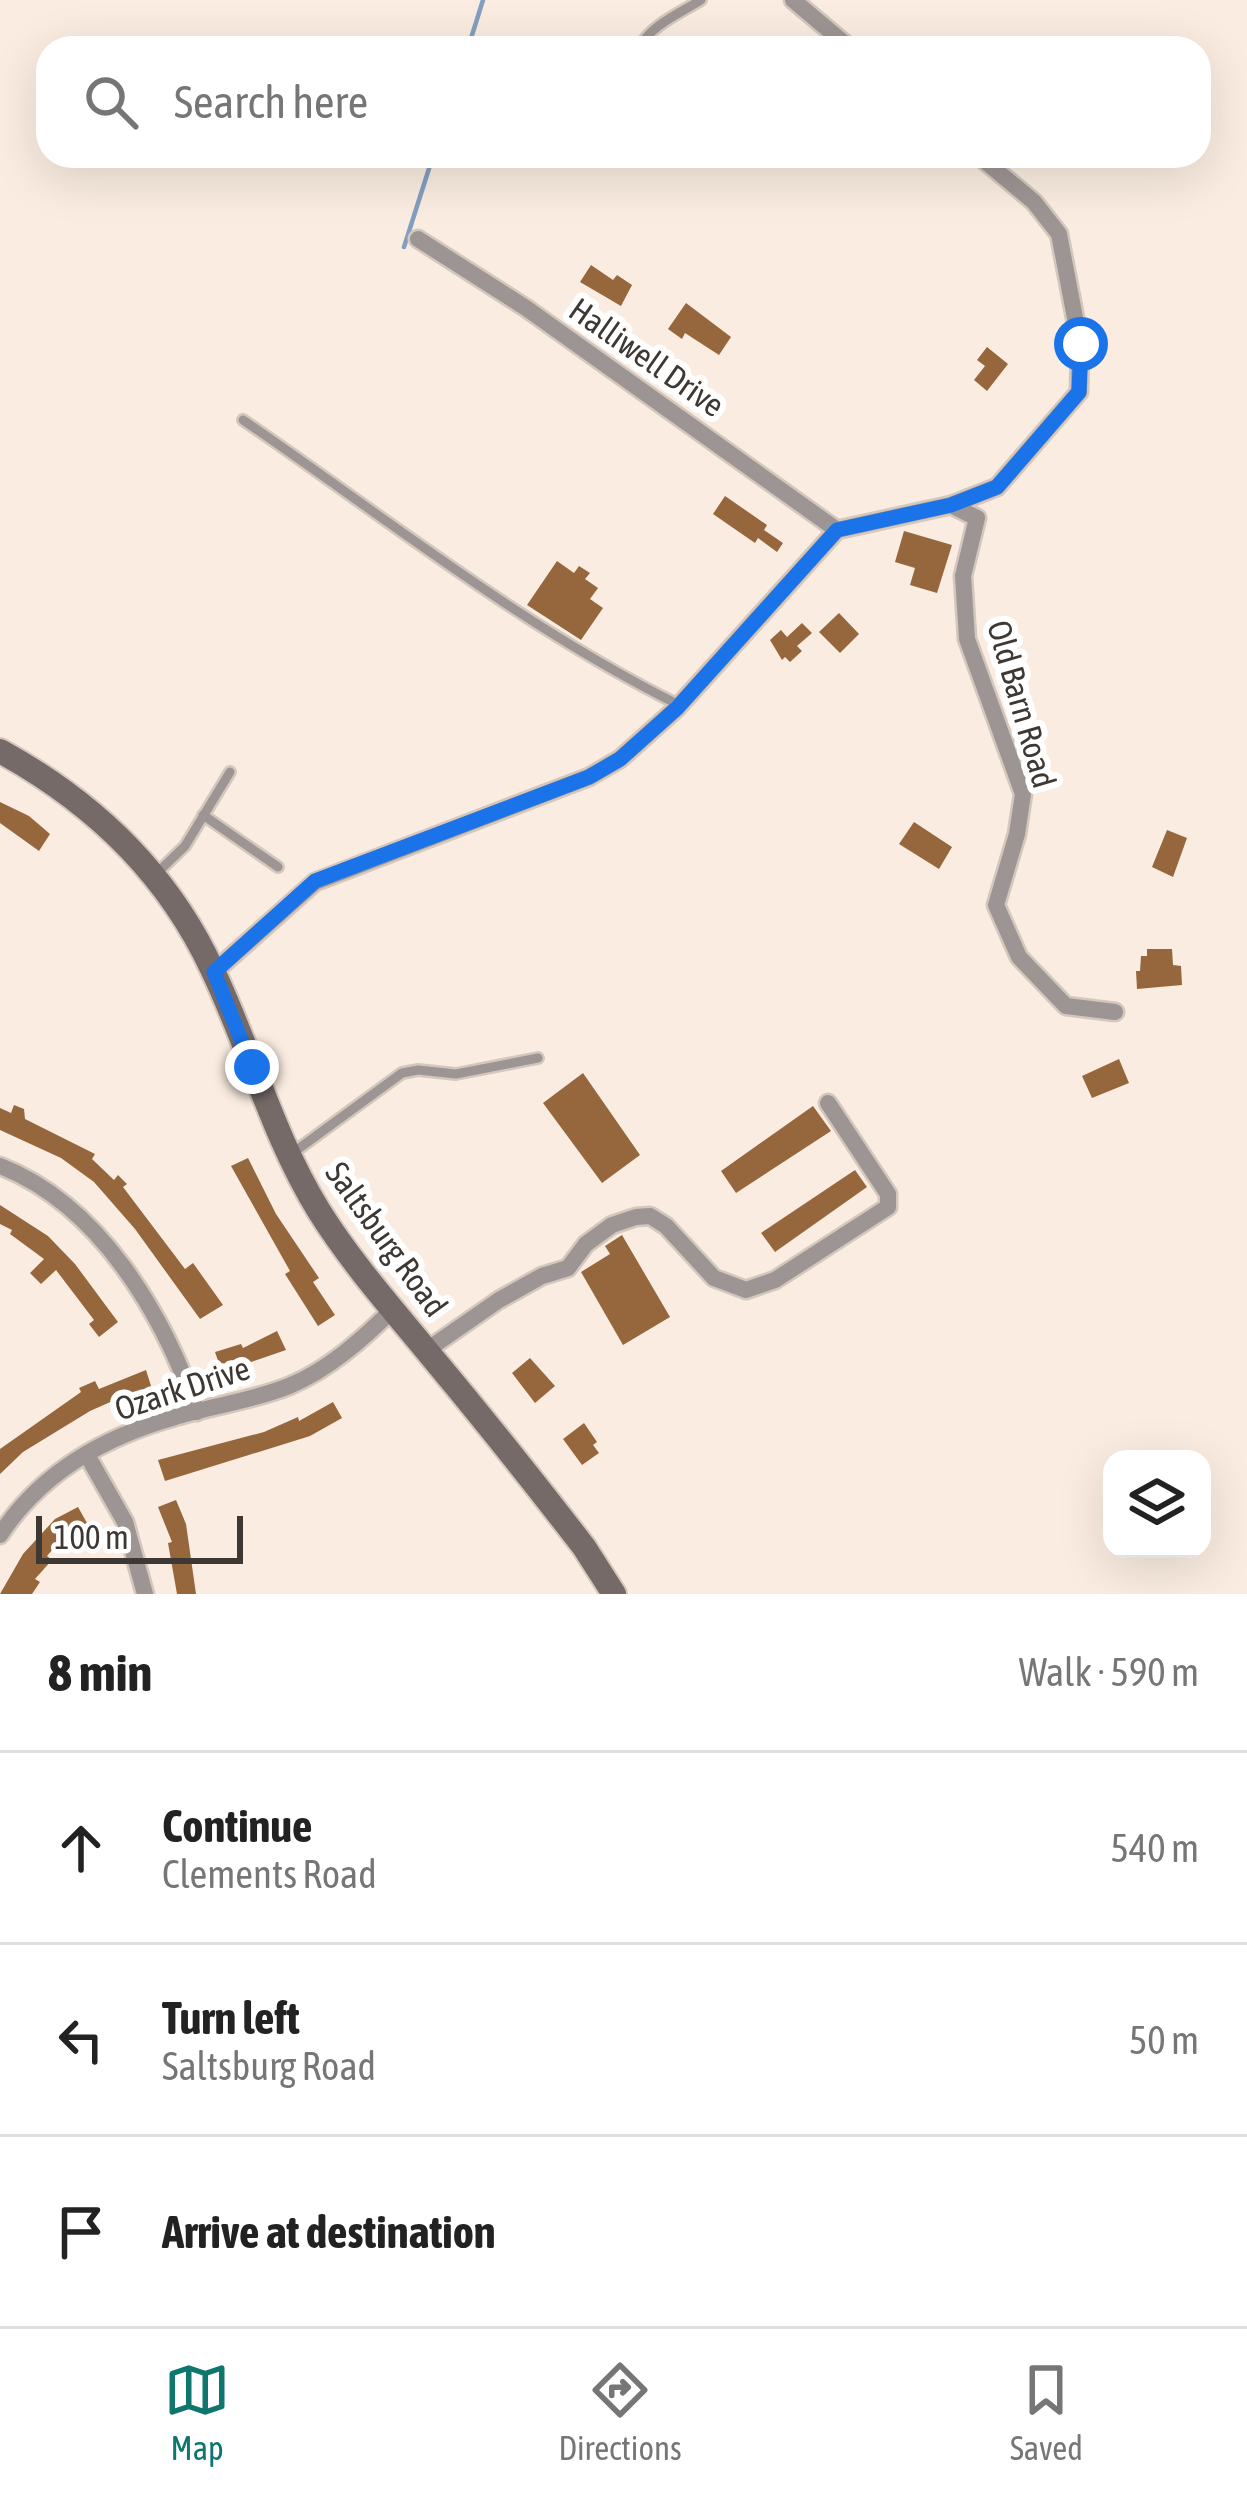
<!DOCTYPE html>
<html lang="en">
<head>
<meta charset="utf-8">
<style>
  :root { --surface:#fff; --page:#f6f6f6; --text:#222; --muted:#767676; --line:#e0e0e0; --accent:#0f766e }
  body { margin:0; font-family:"Asap Condensed",sans-serif; background:var(--page); color:var(--text) }
  .controls { position:absolute; right:36px; bottom:36px; display:grid; overflow:hidden; border-radius:24px; box-shadow:0 12px 48px #0002 }
  .controls button { width:108px; height:108px; display:grid; place-items:center; padding:0; border:0; border-bottom:3px solid var(--line); background:var(--surface); color:var(--text); font:60px sans-serif }
  .scale { position:absolute; left:36px; bottom:30px; width:207px; box-sizing:border-box; padding-left:12px; border:6px solid #3e3834; border-top:0; font-size:33px; line-height:42px; white-space:nowrap; color:#3e3834; -webkit-text-stroke:9px #fff; paint-order:stroke }
  .stop { position:absolute; width:36px; height:36px; margin:-27px; border:9px solid #1a73e8; border-radius:50%; background:#fff }
  .stop.end { background:#1a73e8; border-color:#fff; box-shadow:0 3px 12px #0008 }
  .list { margin:0; padding:0; list-style:none }
  h2 { display:flex; justify-content:space-between; align-items:center; height:156px; margin:0; padding:0 48px; font-size:51px }
  h2 small { font-size:39px; font-weight:400; color:var(--muted) }
  .list li { display:grid; grid-template-columns:78px 1fr auto; gap:36px; align-items:center; box-sizing:border-box; height:192px; padding:0 48px; border-top:3px solid var(--line) }
  .list b { display:block; font-size:45px; white-space:nowrap }
  .list p { margin:0; font-size:39px; white-space:nowrap; color:var(--muted) }
  .list em { font-size:39px; font-style:normal; color:var(--muted) }
  .icon { flex:none; width:66px; height:66px; fill:none; stroke:currentColor; stroke-width:2; stroke-linecap:round; stroke-linejoin:round }
  .map { position:relative; flex:none; width:1247px; height:1594px; overflow:hidden }
  .search { position:absolute; background:var(--surface); box-shadow:0 12px 48px #0002; left:36px; right:36px; top:36px; height:132px; display:flex; align-items:center; gap:30px; box-sizing:border-box; padding:0 42px; border-radius:36px; color:var(--muted); font-size:45px }
  .sheet { height:732px; background:var(--surface) }
  nav { display:flex; justify-content:space-around; align-items:center; box-sizing:border-box; height:168px; border-top:3px solid var(--line); background:var(--surface); font-size:33px; color:var(--muted) }
  nav a { display:grid; justify-items:center; gap:6px }
  nav .on { color:var(--accent) }
  .map>svg:first-child { display:block }
</style>
</head>
<body>
<div class="map">
<svg width="1247" height="1594" viewBox="0 0 1247 1594">
  <rect width="100%" height="100%" fill="#faece0"/>
  <g fill="none" stroke-linecap="round" stroke-linejoin="round">
    <!-- stream -->
    <path stroke="#829fc1" stroke-width="4.5" d="M468,48l15,-48
      M404,247l29,-91"/>
  </g>
  <!-- building -->
  <path fill="#96673c" d="M591,265l22,15 4,-5 15,10 -11,21 -41,-24z
    M686,303l45,34 -12,18 -34,-22 -3,6 -14,-10z
    M987,347l21,17 -21,27 -13,-11 11,-14 -8,-6z
    M725,496l42,29 -3,5 19,13 -6,9 -19,-14 -3,5 -42,-29z
    M904,531l48,14 -15,48 -27,-8 5,-17 -20,-6z
    M557,561l17,12 5,-7 11,7 -5,6 13,9 -8,11 13,9 -22,32 -54,-35z
    M839,613l20,21 -19,19 -21,-21z
    M802,623l10,10 -15,13 5,5 -12,11 -5,-5 -3,3 -12,-20 11,-10 6,7z
    M0,802l29,14 21,18 -11,17 -39,-28z
    M914,822l38,25 -13,22 -40,-25z
    M1167,830l20,8 -14,39 -21,-10z
    M1147,949h25l1,16 8,1 1,19 -45,4 -1,-18h4l1,-15h6z
    M1119,1059l10,24 -37,15 -10,-22z
    M583,1073l57,82 -38,28 -59,-80z
    M14,1105l10,4 1,10 70,35 -3,5 22,21 4,-5 9,9 -4,3 62,82 8,-6 30,42 -23,14 -65,-90 -41,-47 -33,-24 -61,-28v-22l11,5z
    M813,1106l18,25 -95,62 -15,-22z
    M248,1158l28,56 43,64 -6,4 22,33 -17,11 -33,-52 5,-3 -59,-105z
    M855,1170l12,17 -92,65 -14,-19z
    M0,1205l48,31 27,28 43,58 -19,15 -10,-13 5,-4 -38,-50 -15,14 -11,-11 14,-14 -34,-25 2,-4 -12,-6z
    M622,1235l48,82 -47,28 -42,-73 29,-18 -5,-8z
    M277,1331l9,19 -64,22 -7,-20 26,-8 2,4z
    M530,1358l25,28 -20,17 -23,-30z
    M146,1370l6,19 -28,7 -34,15 -67,41 -23,22v-25l81,-57 -2,-4 16,-7 4,8z
    M333,1402l9,16 -32,18 -145,45 -7,-21 106,-28 34,-15 1,4z
    M584,1423l13,19 -4,3 6,8 -17,12 -19,-26z
    M176,1500l10,24 10,70h-19l-9,-51 4,-1 -14,-35z
    M78,1507l9,16 -13,6 2,5 -16,7 -13,15 5,4 -17,19 5,3 -8,12h-32l23,-40 32,-35z"/>
  <g fill="none" stroke-linecap="round" stroke-linejoin="round">
    <!-- lane casing -->
    <g stroke="#d4c8be" stroke-width="14">
      <path id="lane" d="M639,48c12,-23 41,-35 62,-48
        M243,420c143,98 281,208 436,285
        M203,815l75,52
        M155,875l30,-29 45,-74
        M290,1155l112,-82 16,-3 38,4 82,-16"/>
    </g>
    <!-- street casing -->
    <g stroke="#d4c8be" stroke-width="21">
      <path id="street" d="M793,0l57,48
        M418,239l108,69 311,222
        M951,505l26,13 -14,58 4,63 56,155 -6,40 -21,71 23,52 47,49 49,6
        M214,972l101,-90 274,-105 31,-18 57,-51 160,-178 114,-25 46,-18 82,-95 1,-48 -21,-110 -25,-32 -55,-46
        M0,1166c100,39 164,149 197,246
        M427,1350l72,-50 43,-24 26,-8 18,-24 26,-19 24,-8 14,-1 16,10 48,52 32,12 29,-10 113,-73v-13l-60,-91
        M87,1455l38,67 20,72
        M0,1535c40,-61 102,-97 172,-117 38,-12 80,-17 117,-32 39,-16 74,-47 104,-77"/>
    </g>
    <!-- secondary casing -->
    <g stroke="#d4c8be" stroke-width="28">
      <path id="secondary" d="M0,751c93,51 167,121 212,218 38,79 60,166 107,242 33,53 77,102 117,151 51,61 100,123 148,185l30,47"/>
    </g>
    <!-- lane -->
    <use href="#lane" stroke="#9d9593" stroke-width="9"/>
    <!-- street -->
    <use href="#street" stroke="#9d9593" stroke-width="16"/>
    <!-- secondary -->
    <use href="#secondary" stroke="#756a68" stroke-width="24"/>
  </g>
  <g fill="none" stroke-linecap="round" stroke-linejoin="round">
    <!-- route -->
    <path stroke="#1a73e8" stroke-width="15" d="M252,1067l-38,-95 101,-91 274,-104 31,-18 57,-51 160,-178 114,-25 46,-18 82,-95 2,-48"/>
  </g>
  <g text-anchor="middle" dominant-baseline="central" stroke-width="12" stroke-linejoin="round" paint-order="stroke">
    <!-- street labels -->
    <g font-size="33" fill="#3e3834" stroke="#fff">
      <text transform="translate(647 357) rotate(35)">Halliwell Drive</text>
      <text transform="translate(1022 704) rotate(74)">Old Barn Road</text>
      <text transform="translate(387 1239) rotate(54)">Saltsburg Road</text>
      <text transform="translate(182 1388) rotate(-18)">Ozark Drive</text>
    </g>
  </g>
</svg>
<div class="controls">
<button><svg class="icon" aria-label="layers" viewBox="0 0 24 24"><path d="M12 4l9 5-9 5-9-5zM3 14l9 5 9-5"/></svg></button>
</div>
<div class="scale">100 m</div>
<div class="stop" style="left:1081px;top:344px"></div>
<div class="stop end" style="left:252px;top:1067px"></div>
<div class="search"><svg class="icon" aria-label="search" viewBox="0 0 24 24"><circle cx="10" cy="10" r="6"/><path d="M15 15l6 6"/></svg>Search here</div>
</div>
<section class="sheet">
<h2>8 min<small>Walk · 590 m</small></h2>
<ul class="list">
<li><svg class="icon" aria-label="ahead" viewBox="0 0 24 24"><path d="M12 20V5M6 11l6-6 6 6"/></svg><div><b>Continue</b><p>Clements Road</p></div><em>540 m</em></li>
<li><svg class="icon" aria-label="left" viewBox="0 0 24 24"><path d="M17 20v-9H6M10 6l-5 5 5 5"/></svg><div><b>Turn left</b><p>Saltsburg Road</p></div><em>50 m</em></li>
<li><svg class="icon" aria-label="arrive" viewBox="0 0 24 24"><path d="M6 21V4h12l-3 4 3 4H6"/></svg><div><b>Arrive at destination</b></div></li>
</ul>
</section>
<nav>
<a class="on"><svg class="icon" aria-label="map" viewBox="0 0 24 24"><path d="M3 6l6-2 6 2 6-2v14l-6 2-6-2-6 2zM9 4v14M15 6v14"/></svg>Map</a>
<a><svg class="icon" aria-label="directions" viewBox="0 0 24 24"><path d="M12 3l9 9-9 9-9-9zM9 14v-3h6M13 9l2 2-2 2"/></svg>Directions</a>
<a><svg class="icon" aria-label="saved" viewBox="0 0 24 24"><path d="M7 4h10v16l-5-4-5 4z"/></svg>Saved</a>
</nav>
</body>
</html>
